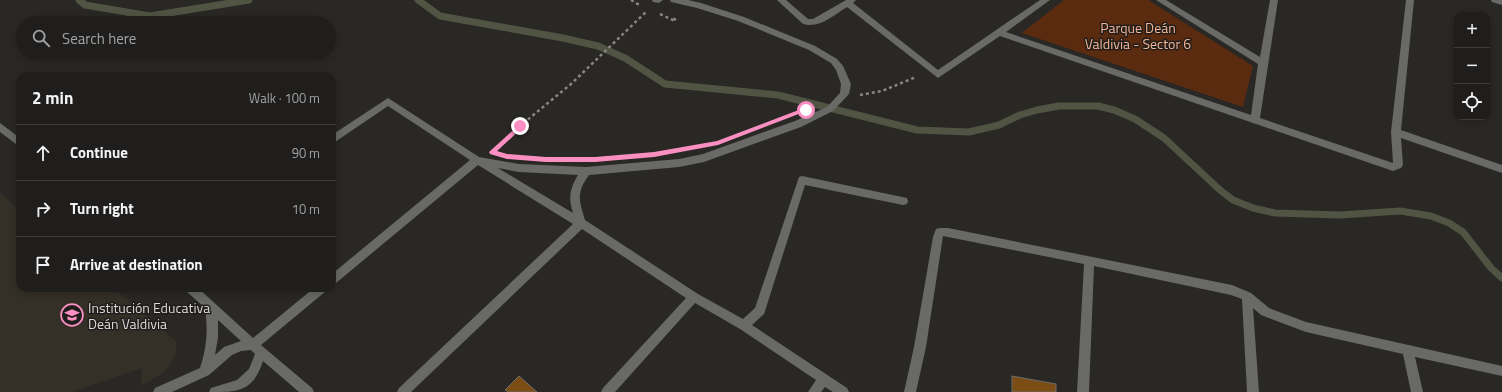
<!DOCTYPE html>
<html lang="en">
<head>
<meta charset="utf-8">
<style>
  :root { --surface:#1f1e1c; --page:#272725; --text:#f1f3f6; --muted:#a1a2a3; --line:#3c3c3b }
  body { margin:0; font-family:"Titillium Web",sans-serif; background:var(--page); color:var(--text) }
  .controls { position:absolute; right:12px; top:12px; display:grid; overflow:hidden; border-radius:8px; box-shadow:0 2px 10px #0003 }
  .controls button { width:36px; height:36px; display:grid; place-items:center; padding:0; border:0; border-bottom:1px solid var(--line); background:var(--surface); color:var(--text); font:20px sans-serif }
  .stop { position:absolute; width:12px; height:12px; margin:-9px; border:3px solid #fc8fc1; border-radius:50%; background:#fff }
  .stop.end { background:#fc8fc1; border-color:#fff; box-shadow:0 1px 4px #0008 }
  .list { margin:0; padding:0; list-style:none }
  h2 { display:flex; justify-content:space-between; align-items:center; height:52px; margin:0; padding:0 16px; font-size:17px }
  h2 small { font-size:13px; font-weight:400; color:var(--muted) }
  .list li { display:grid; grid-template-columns:26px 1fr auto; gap:12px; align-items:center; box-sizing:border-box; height:56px; padding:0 16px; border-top:1px solid var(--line) }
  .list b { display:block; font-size:15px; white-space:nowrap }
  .list em { font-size:13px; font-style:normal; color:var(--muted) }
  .icon { flex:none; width:22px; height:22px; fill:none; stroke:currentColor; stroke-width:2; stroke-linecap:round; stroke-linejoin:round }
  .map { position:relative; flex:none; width:1502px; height:392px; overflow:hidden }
  .search { position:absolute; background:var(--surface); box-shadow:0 2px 10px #0003; left:16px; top:16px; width:320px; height:44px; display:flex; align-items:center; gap:10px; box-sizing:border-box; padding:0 14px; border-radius:22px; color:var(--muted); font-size:15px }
  .panel { position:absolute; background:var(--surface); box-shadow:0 2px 10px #0003; left:16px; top:72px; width:320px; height:220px; border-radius:12px }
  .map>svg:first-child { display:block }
</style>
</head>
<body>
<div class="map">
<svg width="1502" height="392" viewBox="0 0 1502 392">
  <rect width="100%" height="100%" fill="#292825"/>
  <!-- built -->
  <path fill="#343028" d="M0,193l20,17v78h93l63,53v12l-6,11 -6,8 -23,14 1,-18 -71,24h-71z"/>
  <!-- green -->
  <path fill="#5b2b10" d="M1064,0h84l105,66 -10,41 -221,-74z"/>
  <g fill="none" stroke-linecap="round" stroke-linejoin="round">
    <!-- stream -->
    <path stroke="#505442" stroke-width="7" d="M79,0l6,5 65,11 99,-16
      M418,0l22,16 123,22 35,8 27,12 40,26 113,11 139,35 52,2 30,-7 21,-10 17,-5 22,-4h39l16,4 21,9 29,19 56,52 13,10 20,8 22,5 65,2 60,-4 31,5 18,7 14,9 28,36 11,10"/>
  </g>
  <!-- building -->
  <path fill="#7b4c13" stroke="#6f6c6a" d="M519,376l18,16h-29l-3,-2z
    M1012,376l44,8v8h-44z"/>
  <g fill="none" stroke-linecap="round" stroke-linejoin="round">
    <!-- path -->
    <path stroke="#888785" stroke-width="2.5" stroke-dasharray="3 3" stroke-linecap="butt" d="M631,0l10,6
      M660,14l15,7 1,-1 -5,-3
      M860,95l22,-4 34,-14
      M497,148l23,-22 51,-42 76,-73"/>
    <!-- minor -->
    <path fill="#696967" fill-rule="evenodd" d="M652,0h11l-4,3 -6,-1z
      M670,0h18l13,3 43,14 71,29 22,13 6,7 8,18 -2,10 -16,17 -32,16 -97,35 -25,5 -90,8c-13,18 -10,25 -4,45l113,74 45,25 12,-11 44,-131 3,-1 105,22 1,3 -1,3 -4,1 -98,-20 -40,126 -1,3 -12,11 95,63 2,4h-16l-8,-5 -4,5h-13l8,-12 -76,-51 -45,-26 -80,89h-14l2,-4 83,-90 -104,-69 -171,163h-14l2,-4 174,-164 -95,-59 -142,118 -4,2v-11l138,-114 -82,-54 -56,38v-9l56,-37 91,59 40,7 67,3 93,-8 24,-5 92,-33 32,-14 13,-14 1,-9 -5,-14 -5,-7 -22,-13 -71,-29 -41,-13 -26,-6zM498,168l21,4 59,3c-8,13 -10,23 -5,38z
      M777,0h9l22,19h5l33,-19h10l-3,3 85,67 102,-70h10l-44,32 245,83 7,-51 -102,-64h10l94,57 10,-57h8l-18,118 133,45 -2,-31 15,-132h8l-13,130 101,35v8l-101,-35 2,27 -2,3 -8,3 -393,-135 -62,42 -91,-71c-13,8 -28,22 -44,17z
      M1491,0h11v5l-10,-3z
      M0,123l20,15v9l-20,-15z
      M940,228h8l284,57 19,8 18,15 37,14 196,44v10l-87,-19 8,35h-12l-8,-38 -97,-22 -45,-17 -8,-7 6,84h-12l-5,-93 -11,-4 -137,-29 -5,126h-12l7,-128 -141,-28 -17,111 -10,45h-12l10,-45 19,-110 3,-8z
      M185,288h13l55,50 61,-50h13l-1,3 -65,54 51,43 2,4h-15l-36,-31c-10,31 -25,31 -54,31l2,-4 26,-8 12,-11 6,-15 -4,-4 -10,1 -9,4 -23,20 -37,17h-19l2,-4 45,-20c7,-21 8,-38 5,-60l-19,-17zM218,320l23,21 -17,6 -9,8 3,-17z"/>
  </g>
  <!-- route -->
  <path fill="#fc8fc1" d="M804,108h2l3,2 -91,35 -64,12 -59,5h-49l-39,-3 -17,-5 -1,-2 31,-28h2v4l-25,23 10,3 39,3h49l59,-5 63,-11z"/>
  <!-- icons -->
  <defs>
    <g id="school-ring" transform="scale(1.15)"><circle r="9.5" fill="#201e1c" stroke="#fc8fc1" stroke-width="1.5"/><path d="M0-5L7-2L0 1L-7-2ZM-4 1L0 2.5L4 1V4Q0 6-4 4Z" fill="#fc8fc1"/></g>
  </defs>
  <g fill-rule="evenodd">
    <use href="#school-ring" x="72" y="315"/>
  </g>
  <g text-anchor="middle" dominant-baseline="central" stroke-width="3" stroke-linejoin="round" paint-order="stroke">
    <!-- park labels -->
    <g font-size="14" fill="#f5b494" stroke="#201e1c">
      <text x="1138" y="27">Parque Deán<tspan x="1138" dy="16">Valdivia - Sector 6</tspan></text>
    </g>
    <!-- poi labels -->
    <g font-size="14" fill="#dbdad8" stroke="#201e1c" text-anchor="start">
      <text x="88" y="307">Institución Educativa<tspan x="88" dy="16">Deán Valdivia</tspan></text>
    </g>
  </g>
</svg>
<div class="controls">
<button>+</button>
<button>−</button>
<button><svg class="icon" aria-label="locate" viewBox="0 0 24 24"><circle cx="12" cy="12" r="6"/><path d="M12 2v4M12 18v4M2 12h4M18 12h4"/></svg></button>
</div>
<div class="stop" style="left:806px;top:110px"></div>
<div class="stop end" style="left:520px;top:126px"></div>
<div class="search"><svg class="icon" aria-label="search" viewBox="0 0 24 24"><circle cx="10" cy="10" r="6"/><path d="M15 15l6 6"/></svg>Search here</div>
<section class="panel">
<h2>2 min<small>Walk · 100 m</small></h2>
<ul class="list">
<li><svg class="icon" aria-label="ahead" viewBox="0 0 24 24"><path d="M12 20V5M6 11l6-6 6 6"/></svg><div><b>Continue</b></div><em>90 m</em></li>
<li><svg class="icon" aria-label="right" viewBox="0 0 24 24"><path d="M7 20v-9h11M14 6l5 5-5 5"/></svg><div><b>Turn right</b></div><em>10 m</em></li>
<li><svg class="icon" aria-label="arrive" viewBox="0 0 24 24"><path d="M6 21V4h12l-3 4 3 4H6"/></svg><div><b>Arrive at destination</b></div></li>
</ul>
</section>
</div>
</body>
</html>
